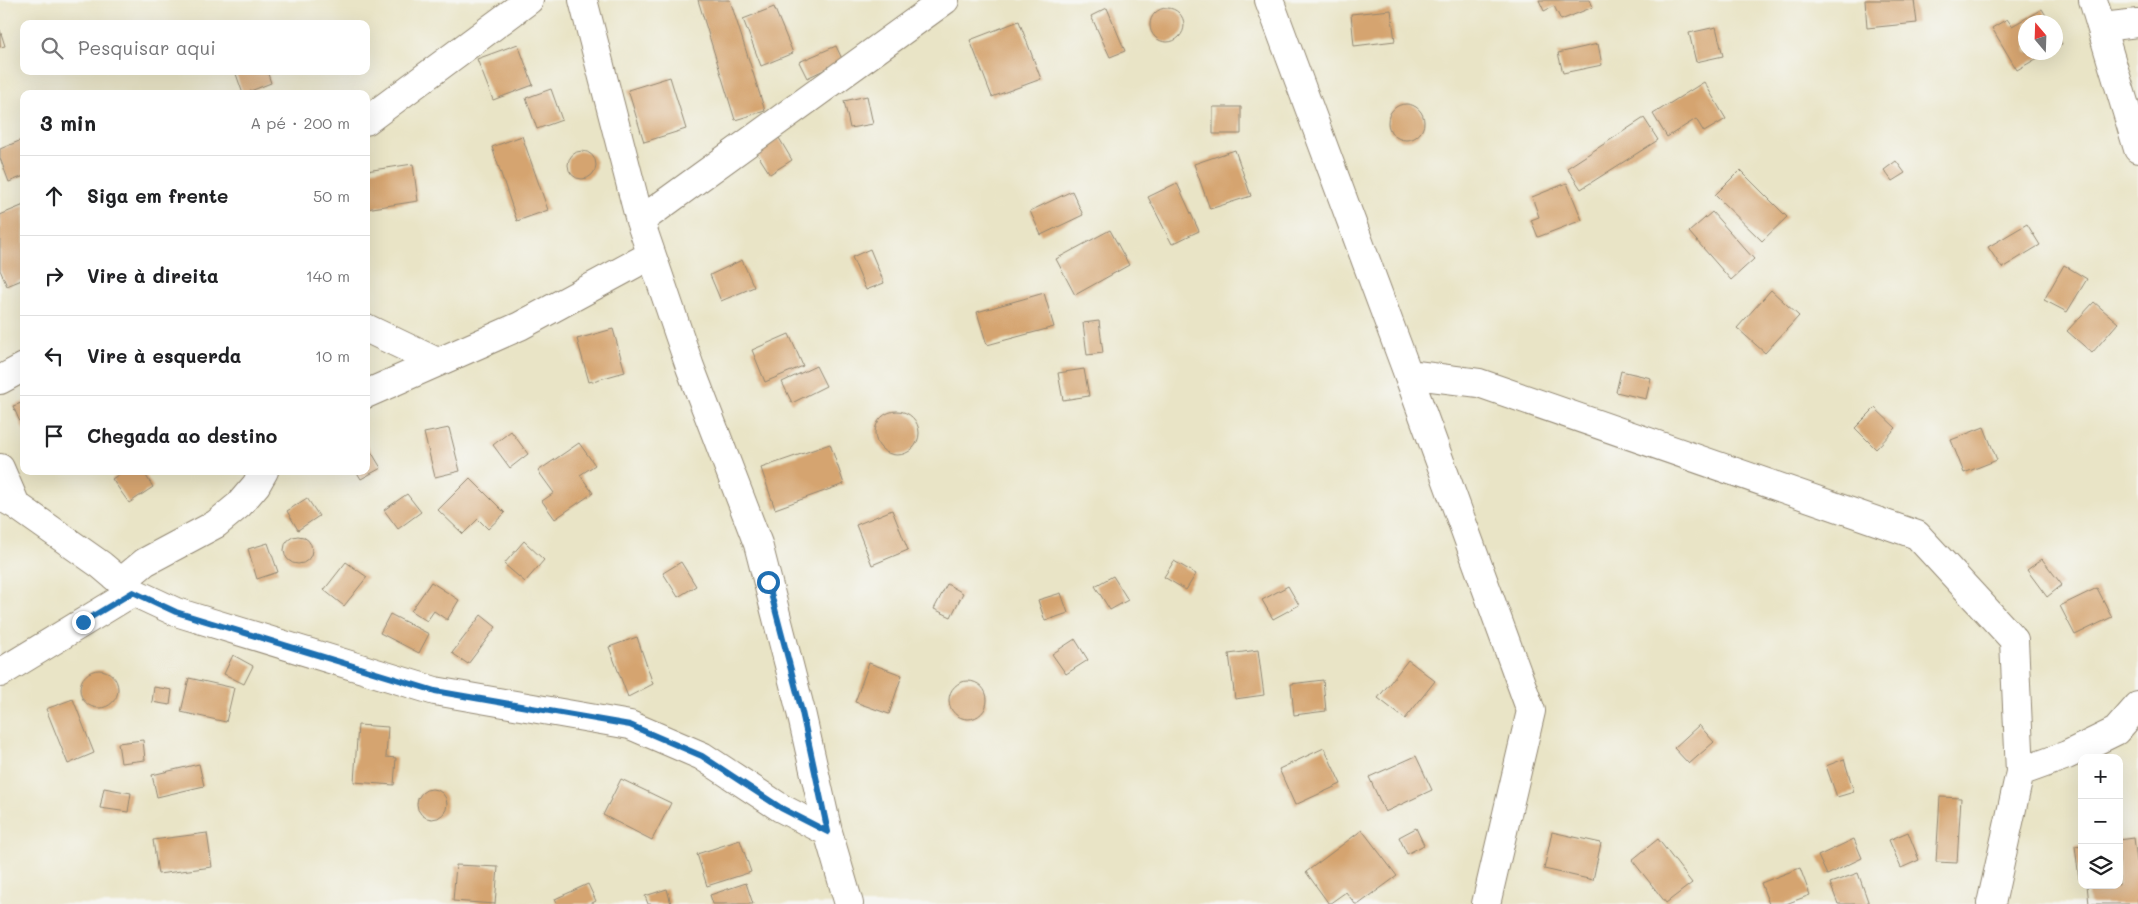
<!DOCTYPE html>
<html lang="pt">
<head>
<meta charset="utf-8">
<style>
  :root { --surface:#fff; --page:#f6f6f6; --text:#202124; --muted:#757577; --line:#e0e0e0 }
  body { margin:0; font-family:Mali,sans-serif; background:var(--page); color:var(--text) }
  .controls { position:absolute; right:15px; bottom:15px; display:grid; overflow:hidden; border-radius:10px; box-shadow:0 5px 20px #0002 }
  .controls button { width:45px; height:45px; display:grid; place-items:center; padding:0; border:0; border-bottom:1px solid var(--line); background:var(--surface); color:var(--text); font:25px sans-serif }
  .compass { position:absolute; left:2018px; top:15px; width:45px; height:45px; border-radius:50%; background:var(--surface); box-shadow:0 5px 20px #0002; rotate:341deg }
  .stop { position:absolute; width:15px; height:15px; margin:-11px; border:4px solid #1f6fb2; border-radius:50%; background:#fff }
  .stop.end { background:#1f6fb2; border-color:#fff; box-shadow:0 1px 5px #0008 }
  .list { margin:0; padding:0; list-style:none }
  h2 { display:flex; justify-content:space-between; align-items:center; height:65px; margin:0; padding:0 20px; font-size:21px }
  h2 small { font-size:16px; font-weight:400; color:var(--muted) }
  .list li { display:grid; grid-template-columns:32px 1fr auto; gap:15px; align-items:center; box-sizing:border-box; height:80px; padding:0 20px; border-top:1px solid var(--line) }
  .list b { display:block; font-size:19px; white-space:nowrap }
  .list em { font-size:16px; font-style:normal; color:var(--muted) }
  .icon { flex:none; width:28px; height:28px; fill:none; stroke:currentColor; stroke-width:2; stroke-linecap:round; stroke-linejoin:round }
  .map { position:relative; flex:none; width:2138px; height:904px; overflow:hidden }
  .search { position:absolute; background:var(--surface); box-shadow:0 5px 20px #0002; left:20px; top:20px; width:350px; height:55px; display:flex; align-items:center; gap:12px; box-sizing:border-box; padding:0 18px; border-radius:10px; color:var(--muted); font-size:19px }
  .panel { position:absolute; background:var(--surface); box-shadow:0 5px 20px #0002; left:20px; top:90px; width:350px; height:385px; border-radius:10px }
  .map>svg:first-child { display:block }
</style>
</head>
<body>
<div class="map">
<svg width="2138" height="904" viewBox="0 0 2138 904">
  <rect width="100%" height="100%" fill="#f6f6f2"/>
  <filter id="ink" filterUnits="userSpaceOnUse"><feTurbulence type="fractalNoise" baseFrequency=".02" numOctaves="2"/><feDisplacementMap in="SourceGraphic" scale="10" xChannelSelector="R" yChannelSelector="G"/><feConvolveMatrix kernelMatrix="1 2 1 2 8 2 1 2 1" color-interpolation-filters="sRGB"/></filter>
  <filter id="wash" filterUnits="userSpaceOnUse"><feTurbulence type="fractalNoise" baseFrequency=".0096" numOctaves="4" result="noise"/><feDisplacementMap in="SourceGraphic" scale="20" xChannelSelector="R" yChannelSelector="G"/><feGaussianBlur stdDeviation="1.12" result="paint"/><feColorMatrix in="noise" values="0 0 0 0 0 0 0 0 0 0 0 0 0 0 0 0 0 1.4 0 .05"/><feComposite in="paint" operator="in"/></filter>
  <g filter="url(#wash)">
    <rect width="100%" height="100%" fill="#e9e4c6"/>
    <g id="blocks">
      <!-- building -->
      <path fill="#d5a470" d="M698,0h32l35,111 -30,9z
        M1539,0h51l3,7 -32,13 -7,-14 -10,5z
        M1865,0h49l3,23 -50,5z
        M774,7l19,46 -32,13 -18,-47z
        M1107,8l18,43 -15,6 -19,-41z
        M1150 25a17 17 0 1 1 34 0a17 17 0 1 1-34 0Z
        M2042,9l8,13h-24v30h22l-31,18 -25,-42 15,-9 5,7z
        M1391,10l4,31 -41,5 -3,-32z
        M1019,21l22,58 -49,18 -22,-57z
        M1716,27l7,29 -27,6 -7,-29z
        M0,30l5,16 -5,1z
        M2056,32l6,12 -6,4z
        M518,44l15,41 -40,15 -16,-41z
        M1598,44l4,21 -39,8 -5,-20z
        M836,46l7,15 -36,17 -8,-16z
        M235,71h32l4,12 -28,11z
        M670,77l16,52 -42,13 -16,-52z
        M1704,82l22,37 -22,13 -8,-13 -29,18 -14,-23z
        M551,89l11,31 -25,9 -11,-31z
        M867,96l6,28 -23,4 -6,-27z
        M1388 122a18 18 0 1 1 36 0a18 18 0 1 1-36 0Z
        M1213,107h28v27h-28z
        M1644,118l14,22 -77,49 -14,-21z
        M522,136l26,74 -31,11 -25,-74z
        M779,138l13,22 -22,14 -14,-22z
        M24,139v37l-15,6 -9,-24v-9z
        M1235,150l16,46 -41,13 -16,-45z
        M568 165a14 14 0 1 1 28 0a14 14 0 1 1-28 0Z
        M1896,161l9,12 -13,8 -8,-11z
        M413,164l5,37 -52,8v-38z
        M1740,170l47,47 -25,24 -47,-46z
        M1177,183l22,48 -27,13 -24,-47z
        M1567,183l15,37 -44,17 -7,-17 8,-3 -7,-20z
        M1072,191l11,24 -42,20 -11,-24z
        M24,205v74l-17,7 -7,-16v-55z
        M1712,212l42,47 -23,21 -42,-48z
        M2027,224l13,21 -38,23 -14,-21z
        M1110,230l19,35 -54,30 -19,-36z
        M870,249l14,34 -18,7 -14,-33z
        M742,260l12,27 -33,14 -11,-26z
        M2064,265l23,14 -20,33 -23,-12z
        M1771,290l28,26 -34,37 -28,-25z
        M1044,293l10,34 -67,18 -10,-33z
        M2094,302l24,21 -26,30 -25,-22z
        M1099,321l4,32 -16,2 -4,-32z
        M613,329l12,43 -36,10 -12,-43z
        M789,334l14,32 -38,16 -13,-32z
        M816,366l10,20 -34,17 -10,-21z
        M1084,369l5,27 -26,4 -5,-27z
        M1621,371l30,7 -5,21 -30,-7z
        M24,402v29l-11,-25z
        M1875,408l21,20 -20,21 -21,-21z
        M875 433a22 22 0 1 1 44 0a22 22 0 1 1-44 0Z
        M1984,427l13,33 -33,13 -13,-33z
        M449,428l11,43 -25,6 -11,-44z
        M511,431l17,23 -18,14 -17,-23z
        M366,443l15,25 -20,11 -5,-8h10z
        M579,443l16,22 -15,10 13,18 -38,26 -13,-18 12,-8 -16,-22z
        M830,444l14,40 -69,25 -14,-41z
        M124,471h19l10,16 -24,16 -17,-24z
        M470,478l35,35 -17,16 -10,-10 -15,15 -25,-24z
        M407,494l14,18 -23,17 -14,-19z
        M307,498l12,18 -21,14 -11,-19z
        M892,510l16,40 -36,15 -16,-40z
        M284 550a14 14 0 1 1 28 0a14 14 0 1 1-28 0Z
        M524,541l20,19 -19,22 -21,-18z
        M268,543l10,29 -21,7 -9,-30z
        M2042,559l20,26 -15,12 -20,-27z
        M1174,561l22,13 -10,16 -22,-13z
        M346,562l21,15 -23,29 -20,-16z
        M681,562l15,24 -18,11 -15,-24z
        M1113,576l15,24 -18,10 -15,-24z
        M431,582l28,18 -12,20 -13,-9 -7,10 -16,-10z
        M947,584l16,9 -12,24 -17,-8z
        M1288,586l11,19 -26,14 -11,-19z
        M2097,588l15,29 -37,18 -15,-29z
        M1061,593l7,20 -23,8 -7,-21z
        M390,614l39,20 -10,19 -39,-20z
        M481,615l15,12 -28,37 -16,-11z
        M637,637l16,47 -25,13 -19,-50z
        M1075,639l13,21 -22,14 -14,-20z
        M1258,650l6,45 -29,4 -6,-45z
        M233,655l20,11 -9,18 -20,-10z
        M1408,660l27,21 -30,38 -27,-21z
        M869,663l33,12 -13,39 -34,-12z
        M80 689a19 19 0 1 1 38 0a19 19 0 1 1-38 0Z
        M189,678l45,10 -8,34 -45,-10z
        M1323,680l3,31 -32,4 -3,-31z
        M949 700a19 19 0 1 1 38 0a19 19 0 1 1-38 0Z
        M154,687l18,3 -2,15 -18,-3z
        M73,699l21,54 -26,11 -22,-55z
        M358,725l30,2 -2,30 10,1 -2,27 -40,-3z
        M1699,725l15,17 -25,22 -15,-16z
        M143,740l2,20 -24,3 -3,-20z
        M1324,748l17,36 -46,21 -16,-36z
        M1416,756l16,34 -47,22 -16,-35z
        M1844,759l10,33 -17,5 -11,-31z
        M199,764l5,22 -47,11 -5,-22z
        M621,779l50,24 -19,37 -49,-25z
        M104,788l27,5 -3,19 -28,-4z
        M417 804a15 15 0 1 1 30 0a15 15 0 1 1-30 0Z
        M1940,797l21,1 -4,65 -21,-1z
        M1416,828l8,17 -17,9 -8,-17z
        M1362,830l35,46 -38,28h-4l-9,-12 -17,12 -23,-32z
        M1552,832l49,11 -8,37 -49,-11z
        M1908,832l11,28 -18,8 -12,-28z
        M207,833l5,34 -54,7 -5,-34z
        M2134,838l4,31v35h-49l-2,-19h32v-45z
        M1658,839l34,44 -26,20 -34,-43z
        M1854,839l8,19 -35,17 -9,-19z
        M740,840l11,32 -44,14 -10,-32z
        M2082,845v33l-3,1 -4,-33z
        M456,865l42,2 -3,37 -42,-3z
        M1800,868l10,27 -24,9h-17l-8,-21z
        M1858,873l11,31h-31l-8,-21z
        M746,883l7,21h-40l-3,-9z
        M588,884l8,17 -6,3h-33l-2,-5z
        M667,889l4,15h-23l-3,-8z"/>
    </g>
  </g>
  <g filter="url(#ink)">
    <use href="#blocks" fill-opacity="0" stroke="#928772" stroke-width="1"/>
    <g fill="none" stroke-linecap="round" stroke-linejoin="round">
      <!-- minor casing -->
      <g stroke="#928772" stroke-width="30">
        <path id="minor" d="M583,0l57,221 50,146 68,177 43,168 27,120 21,72
          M1269,0l139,374 71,9 438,152 97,105 6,132 -29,132
          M2093,0l45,149
          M2102,27l36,-4
          M366,121l163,-121
          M640,221l305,-221
          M366,328l71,34
          M1408,374l123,337 -45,193
          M0,380l24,-13
          M366,394l154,-68 131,-71
          M0,468l16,37
          M0,496l16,9 85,60 32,27 43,20 259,79 195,34 72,31 79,52 47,24
          M121,582l24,-20 71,-38 23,-19 17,-20 8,-14
          M0,673l133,-81
          M2020,772l47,-17 49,-24 22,-25"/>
      </g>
      <!-- minor -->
      <use href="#minor" stroke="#fff" stroke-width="28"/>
    </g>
  </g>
  <g fill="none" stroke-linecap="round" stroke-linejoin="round" filter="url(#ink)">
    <!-- route -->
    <path stroke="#1f6fb2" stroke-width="6" d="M83,622l50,-30 43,20 259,79 195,34 72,31 79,52 47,24 -26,-120 -34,-130"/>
  </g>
</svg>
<div class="controls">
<button>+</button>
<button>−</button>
<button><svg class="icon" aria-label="layers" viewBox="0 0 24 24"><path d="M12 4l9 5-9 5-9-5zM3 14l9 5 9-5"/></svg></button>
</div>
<svg class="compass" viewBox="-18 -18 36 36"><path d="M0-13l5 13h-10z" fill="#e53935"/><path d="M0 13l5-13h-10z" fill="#757577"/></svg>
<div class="stop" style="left:768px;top:582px"></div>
<div class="stop end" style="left:83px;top:622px"></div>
<div class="search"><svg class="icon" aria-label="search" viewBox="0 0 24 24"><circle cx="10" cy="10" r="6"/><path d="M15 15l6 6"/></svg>Pesquisar aqui</div>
<section class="panel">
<h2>3 min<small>A pé · 200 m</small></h2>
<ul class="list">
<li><svg class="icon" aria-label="ahead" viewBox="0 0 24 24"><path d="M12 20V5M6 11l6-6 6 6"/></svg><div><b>Siga em frente</b></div><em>50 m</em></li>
<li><svg class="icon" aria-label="right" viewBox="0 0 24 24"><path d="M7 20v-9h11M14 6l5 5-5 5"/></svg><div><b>Vire à direita</b></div><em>140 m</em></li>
<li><svg class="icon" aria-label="left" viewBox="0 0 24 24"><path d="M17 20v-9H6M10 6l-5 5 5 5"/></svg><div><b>Vire à esquerda</b></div><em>10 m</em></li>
<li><svg class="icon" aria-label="arrive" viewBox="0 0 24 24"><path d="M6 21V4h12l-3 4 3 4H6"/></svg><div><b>Chegada ao destino</b></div></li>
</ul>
</section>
</div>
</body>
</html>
